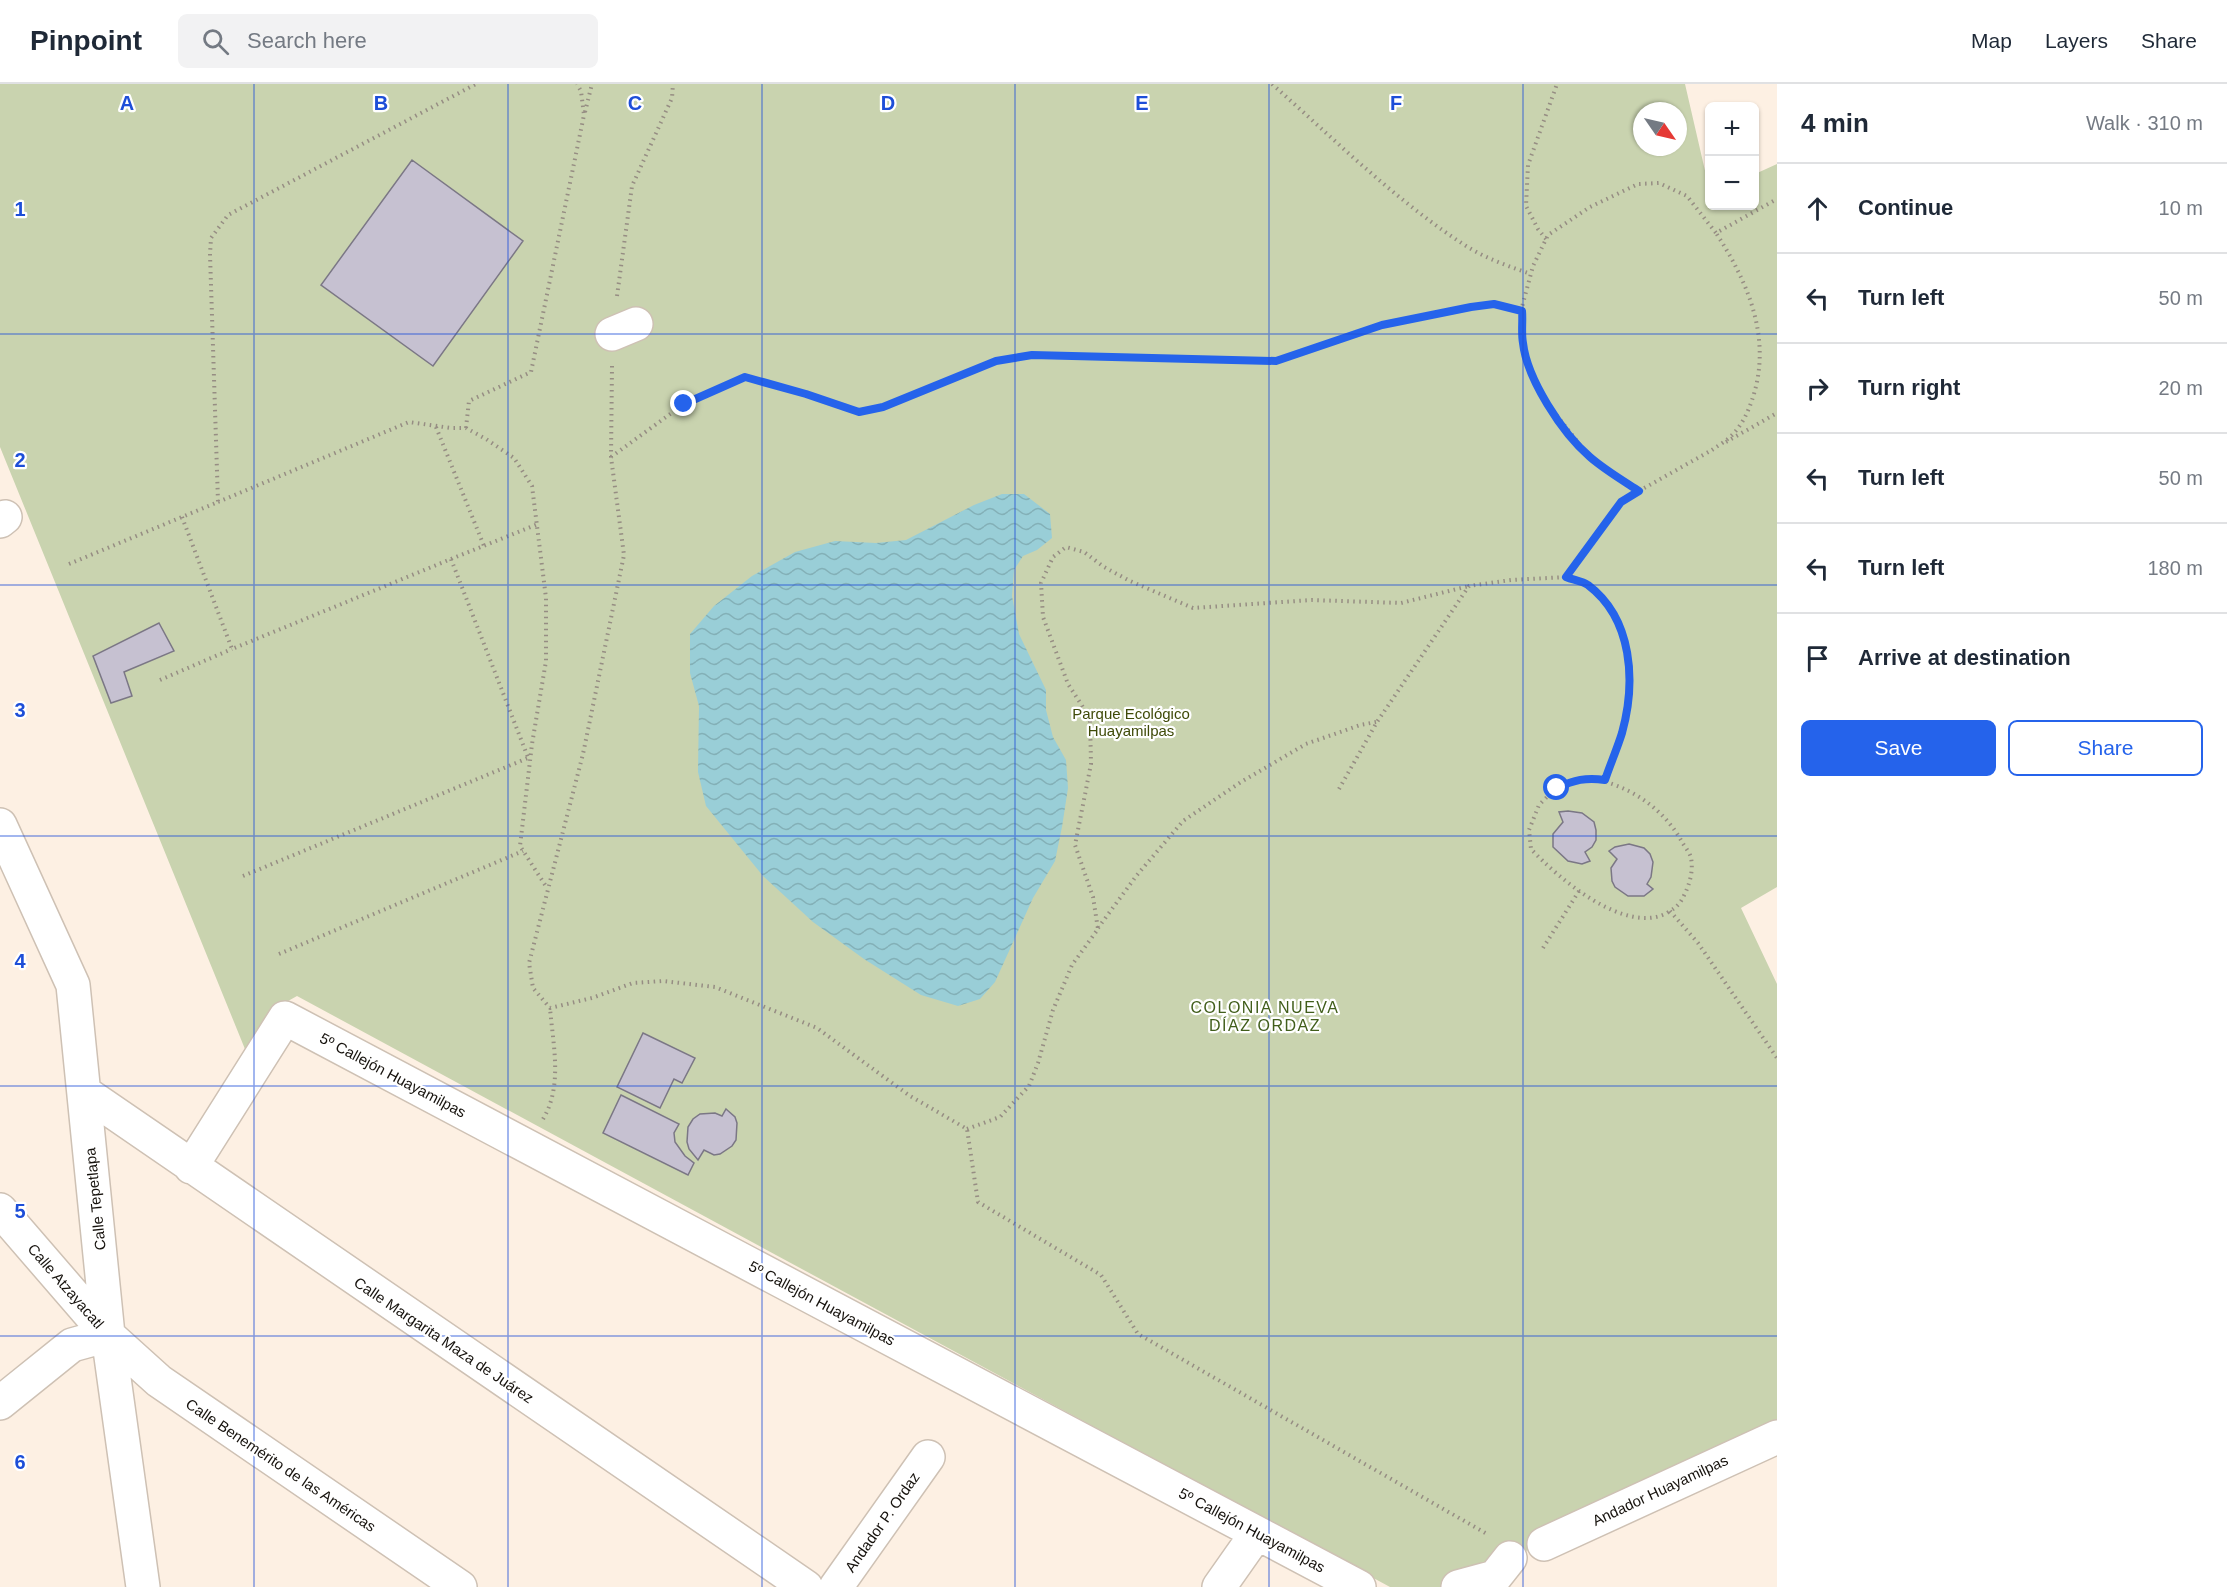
<!DOCTYPE html>
<html lang="en">
<head>
<meta charset="utf-8">
<style>
  :root { --surface:#fff; --page:#f2f2f3; --text:#1f2937; --muted:#747a83; --line:#e0e1e3; --accent:#2563eb }
  body { margin:0; font-family:Arial,sans-serif; background:var(--page); color:var(--text) }
  .controls { position:absolute; right:18px; top:18px; display:grid; overflow:hidden; border-radius:9px; box-shadow:0 2px 4px #0004 }
  .controls button { width:54px; height:54px; display:grid; place-items:center; padding:0; border:0; border-bottom:2px solid var(--line); background:var(--surface); color:var(--text); font:30px sans-serif }
  .compass { position:absolute; left:1633px; top:18px; width:54px; height:54px; border-radius:50%; background:var(--surface); box-shadow:0 2px 4px #0004; rotate:124deg }
  .stop { position:absolute; width:18px; height:18px; margin:-14px; border:4px solid #2563eb; border-radius:50%; background:#fff }
  .stop.end { background:#2563eb; border-color:#fff; box-shadow:0 2px 6px #0008 }
  .list { margin:0; padding:0; list-style:none }
  h2 { display:flex; justify-content:space-between; align-items:center; height:78px; margin:0; padding:0 24px; font-size:26px }
  h2 small { font-size:20px; font-weight:400; color:var(--muted) }
  .list li { display:grid; grid-template-columns:39px 1fr auto; gap:18px; align-items:center; box-sizing:border-box; height:90px; padding:0 24px; border-top:2px solid var(--line) }
  .list b { display:block; font-size:22px; white-space:nowrap }
  .list em { font-size:20px; font-style:normal; color:var(--muted) }
  .actions { display:flex; gap:12px; padding:18px 24px }
  .actions a { flex:1; padding:14px 0; border:2px solid var(--accent); border-radius:9px; text-align:center; font-size:21px; color:var(--accent) }
  .actions .main { background:var(--accent); color:#fff }
  .icon { flex:none; width:33px; height:33px; fill:none; stroke:currentColor; stroke-width:2; stroke-linecap:round; stroke-linejoin:round }
  .map { position:relative; flex:none; width:1777px; height:1503px; overflow:hidden }
  header { display:flex; align-items:center; gap:36px; box-sizing:border-box; height:84px; padding:0 30px; background:var(--surface); border-bottom:2px solid var(--line) }
  header strong { font-size:28px }
  nav { display:flex; gap:33px; margin-inline-start:auto; font-size:21px }
  .search { width:420px; height:54px; background:var(--page); display:flex; align-items:center; gap:15px; box-sizing:border-box; padding:0 21px; border-radius:9px; color:var(--muted); font-size:22px }
  main { display:flex }
  aside { flex:1; background:var(--surface) }
  .map>svg:first-child { display:block }
</style>
</head>
<body>
<header>
<strong>Pinpoint</strong>
<div class="search"><svg class="icon" aria-label="search" viewBox="0 0 24 24"><circle cx="10" cy="10" r="6"/><path d="M15 15l6 6"/></svg>Search here</div>
<nav><a>Map</a><a>Layers</a><a>Share</a></nav>
</header>
<main>
<div class="map">
<svg width="1777" height="1503" viewBox="0 0 1777 1503">
  <defs>
    <pattern id="water-waves" width="16" height="10" patternUnits="userSpaceOnUse" patternTransform="scale(1.5)"><rect width="16" height="10" fill="#99ced7"/><path d="M0 5q4-4 8 0t8 0" fill="none" stroke="#83b0b7"/></pattern>
  </defs>
  <rect width="100%" height="100%" fill="#fdf0e3"/>
  <!-- park -->
  <path fill="#c9d3af" fill-rule="evenodd" d="M0,0h1685l24,104 1,18h44l1,-32 22,-10v723l-36,21 36,76v443l-324,160h-63l-1093,-591 -25,14 -25,44 -247,-607zM1642,27h36v36h-36z"/>
  <!-- water -->
  <path fill="url(#water-waves)" d="M1002,410h22l26,20 2,24 -15,12 -14,6 -9,14 -2,26 7,38 27,56v20l7,27 13,23 2,28 -6,39 -7,34 -22,37 -38,84 -15,17 -22,7 -37,-11 -57,-36 -51,-37 -50,-46 -57,-70 -8,-34 1,-66 -9,-33v-39l24,-28 38,-30 43,-24 40,-11 41,2 30,-3 68,-35z"/>
  <!-- building -->
  <path fill="#c6c1d1" stroke="#7b7785" stroke-width="1.5" d="M412,76l111,81 -90,125 -112,-81z
    M159,539l15,28 -50,21 8,24 -21,7 -18,-47z
    M1568,727l14,2 12,9 2,8v10l-4,7 -7,5 5,9 -8,3 -14,-3 -15,-14v-13l10,-12 -4,-10z
    M1629,760l15,4 6,6 3,8 -2,15 -4,7 6,5 -9,7h-16l-13,-9 -3,-6 -1,-13 6,-9 -8,-8 6,-4z
    M643,949l52,25 -13,25 -8,-4 -14,29 -43,-21z
    M621,1011l58,29 -5,9 1,9 10,14 9,7 -6,12 -85,-42z
    M726,1025l9,8 2,6 -1,17 -4,6 -12,8 -6,1 -10,-5 -6,10 -9,-11 -2,-7 1,-15 5,-8 7,-5 15,-1 7,3z"/>
  <g fill="none" stroke-linecap="round" stroke-linejoin="round">
    <!-- minor casing -->
    <g stroke="#cec1b4" stroke-width="36">
      <path id="minor" d="M612,250l24,-10
        M0,437l5,-4
        M0,741l73,160 35,350 35,252
        M84,1008l722,495
        M191,1083l94,-149 1074,569
        M0,1126l108,125 51,46 301,206
        M0,1319l72,-58 36,-10
        M1544,1460l233,-107
        M836,1503l92,-130
        M1219,1503l38,-54
        M1458,1503l37,-10 15,-19"/>
    </g>
    <!-- path -->
    <path stroke="#968d83" stroke-width="4" stroke-dasharray="1.5 4.5" stroke-linecap="butt" d="M1272,0c62,55 122,115 191,160 21,14 45,22 68,30
      M585,28l7,-28
      M1546,155l-8,-10 -12,-23 2,-41 29,-81
      M617,212l15,-110 40,-88 1,-14
      M612,282l-1,91 13,98 -41,199 -54,209 4,25 17,20 42,-10 41,-15 30,-2 52,6 102,41 93,68 57,33 11,73 123,73 37,59 349,200
      M436,343l48,119
      M466,344l3,-27 62,-29 53,-257 -3,-24 -4,-7
      M1726,358l51,-29
      M1712,366c7,-5 16,-10 22,-17 9,-10 15,-23 19,-36 19,-59 -5,-115 -37,-164
      M611,373l73,-53 61,-27 61,17 53,18 24,-5 113,-46 36,-6 244,6 106,-36 89,-18 23,-3 28,7
      M1639,407l73,-41
      M218,418l191,-80 42,6h15l20,11 28,19 18,28 14,112v63l-14,83 -12,102 27,42
      M182,433l50,132 219,-90 78,201
      M451,475l87,-35
      M69,480l149,-62 -8,-248 1,-16 17,-23 248,-131
      M1566,493c7,3 16,4 22,8 45,34 48,97 34,148 -5,16 -12,32 -17,48
      M160,596l72,-31
      M1588,694c39,6 75,29 94,64 3,5 8,11 9,16 3,15 -3,31 -10,43 -4,6 -8,8 -14,12 -42,22 -108,-34 -136,-64l-2,-19 10,-25 18,-18 14,-6z
      M1339,705l38,-67 92,-136 42,-6 55,-3 55,-74 18,-12 -29,-18 -22,-18 -38,-48 -20,-37 -7,-26 -1,-37 11,-41 15,-31 42,-28 48,-23 21,-1 28,13 29,37 61,-34
      M243,792l285,-118
      M1670,827l28,32 79,115
      M1098,844l39,-53 46,-54 58,-39 65,-38 54,-19 16,-3
      M1543,864l36,-57
      M279,870l244,-103
      M543,1035c20,-33 10,-74 7,-111
      M967,1045l33,-12 29,-31 9,-23 15,-53 19,-45 26,-36 -5,-32 -18,-52 16,-81 -1,-46 -22,-34 -25,-67 -2,-34 12,-26 13,-10 18,5 20,15 26,14 63,27 119,-8 89,3 68,-17"/>
    <!-- minor -->
    <use href="#minor" stroke="#fff" stroke-width="33"/>
  </g>
  <g fill="none" stroke-linecap="round" stroke-linejoin="round">
    <!-- route -->
    <path stroke="#2563eb" stroke-width="8" d="M684,320l61,-27 61,17 53,18 24,-5 113,-46 36,-6 244,6 106,-36 89,-18 23,-3 28,7c1,10 -1,22 1,32 4,36 39,90 67,114 15,13 32,23 49,34l-18,11 -55,75c7,3 16,4 22,8 45,34 48,97 34,148 -5,16 -12,32 -17,47 -19,-3 -31,0 -48,8"/>
  </g>
  <!-- grid -->
  <path fill="none" stroke="#1d4ed8" stroke-width="1.5" stroke-opacity="0.55" d="M254,0v1503M508,0v1503M762,0v1503M1015,0v1503M1269,0v1503M1523,0v1503M0,250h1777M0,501h1777M0,752h1777M0,1002h1777M0,1252h1777"/>
  <g text-anchor="middle" dominant-baseline="central" stroke-width="4.5" stroke-linejoin="round" paint-order="stroke">
    <!-- park labels -->
    <g font-size="15" fill="#3f4a08" stroke="#fff">
      <text x="1131" y="629">Parque Ecológico<tspan x="1131" dy="17">Huayamilpas</tspan></text>
    </g>
    <!-- street labels -->
    <g font-size="15" fill="#16120d" stroke="#fff">
      <text transform="translate(393 991) rotate(28)">5º Callejón Huayamilpas</text>
      <text transform="translate(95 1115) rotate(-96)">Calle Tepetlapa</text>
      <text transform="translate(66 1202) rotate(49)">Calle Atzayacatl</text>
      <text transform="translate(822 1219) rotate(28)">5º Callejón Huayamilpas</text>
      <text transform="translate(444 1256) rotate(34)">Calle Margarita Maza de Juárez</text>
      <text transform="translate(281 1381) rotate(34)">Calle Benemérito de las Américas</text>
      <text transform="translate(1660 1406) rotate(-25)">Andador Huayamilpas</text>
      <text transform="translate(882 1438) rotate(-55)">Andador P. Ordaz</text>
      <text transform="translate(1252 1446) rotate(28)">5º Callejón Huayamilpas</text>
    </g>
    <!-- neighbourhood labels -->
    <g font-size="16" letter-spacing="1.5" fill="#415e1b" stroke="#fff">
      <text x="1265" y="923">COLONIA NUEVA<tspan x="1265" dy="18">DÍAZ ORDAZ</tspan></text>
    </g>
  </g>
  <g font-size="20" text-anchor="middle" font-weight="bold" fill="#1d4ed8" stroke="#fff" stroke-width="4.5" stroke-linejoin="round" paint-order="stroke">
    <text x="127" y="26">A</text>
    <text x="381" y="26">B</text>
    <text x="635" y="26">C</text>
    <text x="888" y="26">D</text>
    <text x="1142" y="26">E</text>
    <text x="1396" y="26">F</text>
    <text x="20" y="132">1</text>
    <text x="20" y="383">2</text>
    <text x="20" y="633">3</text>
    <text x="20" y="884">4</text>
    <text x="20" y="1134">5</text>
    <text x="20" y="1385">6</text>
  </g>
</svg>
<div class="controls">
<button>+</button>
<button>−</button>
</div>
<svg class="compass" viewBox="-18 -18 36 36"><path d="M0-13l5 13h-10z" fill="#e53935"/><path d="M0 13l5-13h-10z" fill="#747a83"/></svg>
<div class="stop" style="left:1557px;top:704px"></div>
<div class="stop end" style="left:684px;top:320px"></div>
</div>
<aside>
<h2>4 min<small>Walk · 310 m</small></h2>
<ul class="list">
<li><svg class="icon" aria-label="ahead" viewBox="0 0 24 24"><path d="M12 20V5M6 11l6-6 6 6"/></svg><div><b>Continue</b></div><em>10 m</em></li>
<li><svg class="icon" aria-label="left" viewBox="0 0 24 24"><path d="M17 20v-9H6M10 6l-5 5 5 5"/></svg><div><b>Turn left</b></div><em>50 m</em></li>
<li><svg class="icon" aria-label="right" viewBox="0 0 24 24"><path d="M7 20v-9h11M14 6l5 5-5 5"/></svg><div><b>Turn right</b></div><em>20 m</em></li>
<li><svg class="icon" aria-label="left" viewBox="0 0 24 24"><path d="M17 20v-9H6M10 6l-5 5 5 5"/></svg><div><b>Turn left</b></div><em>50 m</em></li>
<li><svg class="icon" aria-label="left" viewBox="0 0 24 24"><path d="M17 20v-9H6M10 6l-5 5 5 5"/></svg><div><b>Turn left</b></div><em>180 m</em></li>
<li><svg class="icon" aria-label="arrive" viewBox="0 0 24 24"><path d="M6 21V4h12l-3 4 3 4H6"/></svg><div><b>Arrive at destination</b></div></li>
</ul>
<div class="actions"><a class="main">Save</a><a>Share</a></div>
</aside>
</main>
</body>
</html>
